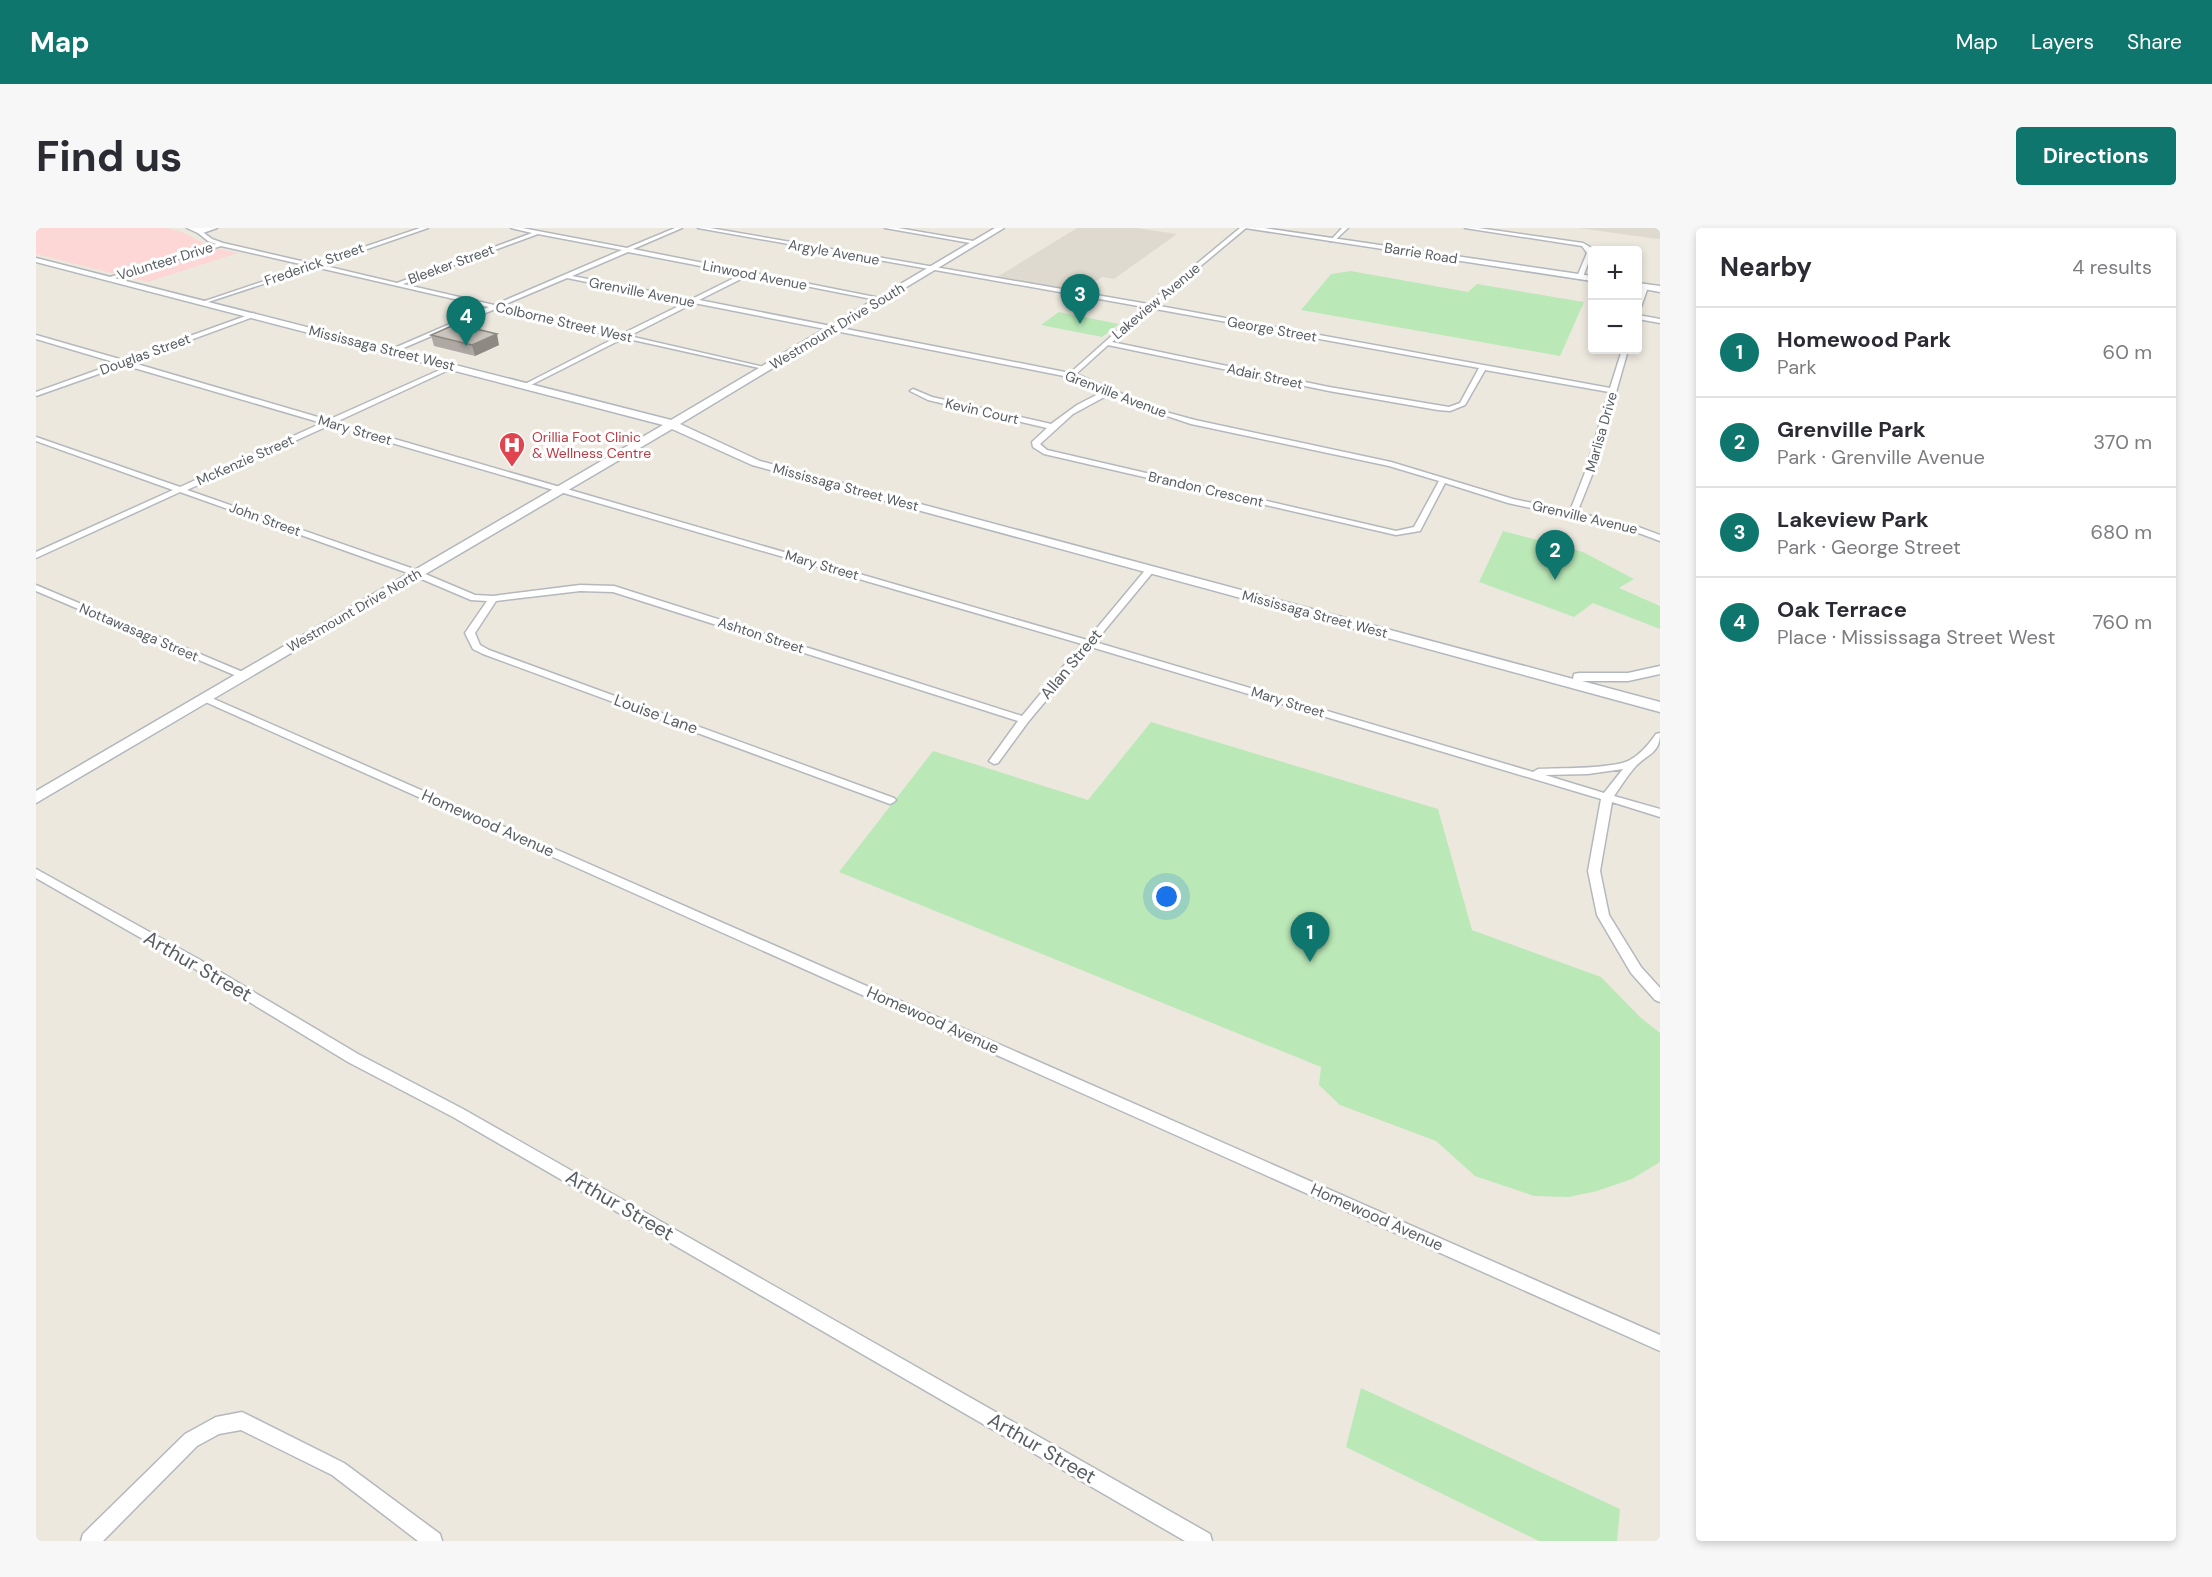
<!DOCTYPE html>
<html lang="en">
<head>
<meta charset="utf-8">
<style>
  :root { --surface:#fff; --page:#f7f7f7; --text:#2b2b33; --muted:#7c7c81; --line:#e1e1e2; --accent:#0f766e }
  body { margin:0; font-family:"DM Sans",sans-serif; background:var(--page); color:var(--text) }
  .controls { position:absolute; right:18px; top:18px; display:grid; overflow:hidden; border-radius:6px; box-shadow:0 3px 9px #0003 }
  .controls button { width:54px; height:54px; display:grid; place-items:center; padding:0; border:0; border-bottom:2px solid var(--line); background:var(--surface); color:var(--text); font:30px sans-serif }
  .you { position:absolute; left:1131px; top:669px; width:21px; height:21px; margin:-15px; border:4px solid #fff; border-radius:50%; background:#1a73e8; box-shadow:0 0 0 9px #1a73e833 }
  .badge { display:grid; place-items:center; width:39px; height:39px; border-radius:50%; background:var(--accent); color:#fff; font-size:20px; font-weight:700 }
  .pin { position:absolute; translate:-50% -50px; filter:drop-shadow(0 2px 3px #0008) }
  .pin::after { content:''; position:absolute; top:32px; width:21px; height:18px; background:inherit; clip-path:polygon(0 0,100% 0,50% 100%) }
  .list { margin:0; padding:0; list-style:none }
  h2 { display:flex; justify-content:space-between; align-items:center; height:78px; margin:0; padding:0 24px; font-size:26px }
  h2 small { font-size:20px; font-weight:400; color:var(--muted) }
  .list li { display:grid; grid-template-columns:39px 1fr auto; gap:18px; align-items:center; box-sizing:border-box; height:90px; padding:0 24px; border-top:2px solid var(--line) }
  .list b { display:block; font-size:22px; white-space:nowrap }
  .list p { margin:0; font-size:20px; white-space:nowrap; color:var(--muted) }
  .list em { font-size:20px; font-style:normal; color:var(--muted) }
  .map { position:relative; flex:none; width:1624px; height:1313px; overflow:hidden; border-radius:6px }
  header { display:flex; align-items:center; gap:36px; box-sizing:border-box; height:84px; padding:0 30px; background:var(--accent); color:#fff }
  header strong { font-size:28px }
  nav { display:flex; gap:33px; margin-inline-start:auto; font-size:21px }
  .intro { display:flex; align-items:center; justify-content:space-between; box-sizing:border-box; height:144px; padding:0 36px }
  h1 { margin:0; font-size:42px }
  .button { padding:15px 27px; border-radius:6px; background:var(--accent); color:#fff; font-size:21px; font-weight:700 }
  main { display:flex; gap:36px; padding:0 36px }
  aside { flex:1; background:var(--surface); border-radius:6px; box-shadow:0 3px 9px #0003 }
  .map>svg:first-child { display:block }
</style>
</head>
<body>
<header>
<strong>Map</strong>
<nav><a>Map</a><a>Layers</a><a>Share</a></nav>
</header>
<div class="intro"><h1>Find us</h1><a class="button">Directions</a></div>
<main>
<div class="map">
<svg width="1624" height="1313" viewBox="0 0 1624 1313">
  <rect width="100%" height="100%" fill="#ede8de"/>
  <!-- education -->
  <path fill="#dfdacf" d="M1041,0h60l40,6 -63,45 -12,-2 -22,15 -83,-15z
    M1543,0h81v11h-3z"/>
  <!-- medical -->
  <path fill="#fdd7d6" d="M0,0h131l15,4 32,16 24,5 -90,29 -112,-28z"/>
  <!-- green -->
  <path fill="#bbe8b7" d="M1315,43l117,21 9,-8 107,18 -24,54 -259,-46 30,-36z
    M1023,84l60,12 -17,13 -61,-12z
    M1467,303l80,21 51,27 -15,9 41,18v23l-67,-26 -19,14 -95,-35z
    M1115,494l287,87 34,121 129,47 39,40 20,16v129l-28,17 -35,12 -28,6 -35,-1 -59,-20 -39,-35 -96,-36 -21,-20 2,-18 -482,-195 94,-121 155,49z
    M1325,1160l259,121 -3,32h-78l-193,-94z"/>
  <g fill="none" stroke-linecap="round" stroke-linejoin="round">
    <!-- street casing -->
    <g stroke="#b4b8bd" stroke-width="3">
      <path id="street" d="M384,0h8l-107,37 76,18 135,-50 -21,-5h11l105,20 48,-20h7l-49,21 252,50 -3,2 -133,-26 -50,25 371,73 74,-66 -446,-79h12l438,76 92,-76h6l-92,77 456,83 12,-38h6l-34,120 -17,43 56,12 27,10v6l-32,-12 -120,-26 -63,-20 -25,48 -24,4 -352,-81 -11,-7 -1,-5 15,-14 -119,-28 -18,-9 3,-2 19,8 119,27 26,-19 27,-14 -35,-14 -375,-74 -65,33 139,32v2l-144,-32 -97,49 -3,-2 1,-1 92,-47 -122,-28 -101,43 -2,-1v-2l97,-42 -174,-40 -113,37v-2l107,-36 -88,-20 -109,33 -5,-1 109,-34 -8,-3 -10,-8 2,-3 12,9 11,4 91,21zM502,6l84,16 -128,55 -91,-21zM592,24l114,22 -50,25 -120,-23zM531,50l120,24 -65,32 -121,-28zM1114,80l329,60 -19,35 -11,4 -120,-20 -217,-45zM1072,117l221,46 109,19 12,1 15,-6 20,-35 124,22 -23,78 -16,41 -57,-12 -122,-37 -196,-42 -33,-9 -86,-37zM1074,166l48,19 33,11 198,42 50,15 -25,46 -18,4 -349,-81 -7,-6 33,-30z
        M849,0h13l81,14 -3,2z
        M1306,0h6l-14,13h-4z
        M1429,0h13l105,15 7,4 2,6 -9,24 -3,2 -3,-2 10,-24 -5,-7z
        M1607,58l5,1 -7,20 -3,2v-9z
        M218,85l2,3 -126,46 198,58 125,-56 3,2 -1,1 -119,55 751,218 60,-72h6v4l-58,70 438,130 5,-3c21,-1 76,0 92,-9 11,-6 19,-16 26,-26l4,-1c0,21 -13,21 -25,34 -8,9 -14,19 -21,29l46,13v8l-48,-15 -12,69 9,44 32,52 19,21v14l-5,-2 -24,-27 -34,-58 -9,-44 13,-72 -510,-152 -63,75 -30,41 -4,1 -5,-3 29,-40 -405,-129 -33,-1 -84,10 -21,32 5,12 9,5 405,148 2,2 -2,2 -4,2 -407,-150 -10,-5 -8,-16 22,-32 -16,-1 -66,-28 -225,-80 -144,66v-6l137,-62 -137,-49v-4l144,50 142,-64 -198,-58 -88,31v-4l81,-29 -81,-24v-4l87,25zM294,197l752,219 -60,72 -408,-130 -34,-1 -87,11 -18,-1 -64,-27 -224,-78zM1587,541l-19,24 -59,-18 43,-1z
        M1602,87l22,4v4l-22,-4z
        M0,357l209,88 2,2 -2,2h-6l-203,-86z
        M169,467l1455,640v16l-1459,-651 -1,-2z
        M0,641l164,91 158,94 105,55 747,425 2,7h-27l-732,-424 -105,-55 -158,-96 -154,-88z
        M206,1184l102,51 96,71 2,7h-24l-86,-66 -91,-45 -22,4 -22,12 -94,95h-22l2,-7 102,-100 31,-17z"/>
    </g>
    <!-- secondary casing -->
    <g stroke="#b2b7bd" stroke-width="3">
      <path id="secondary" d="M151,0h30l-17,6z
        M959,0h9l-324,196 80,37 813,218 1,-5 5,-1h49l32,-7v8l-32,7h-46l78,21v10l-908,-247 -80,-36 -636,374v-12l627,-366 -627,-163v-4l635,162z
        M1209,0h19l328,48v5z
        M1602,55l22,3v6l-22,-4z"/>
    </g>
    <!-- street -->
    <use href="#street" fill="#fff" fill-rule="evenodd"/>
    <!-- secondary -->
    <use href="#secondary" fill="#fff" fill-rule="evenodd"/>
  </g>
  <!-- wall -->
  <path fill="#aea9a3" d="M395,107l68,10 -24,11 -41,-10z"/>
  <!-- shaded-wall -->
  <path fill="#8d8a84" d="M461,106l2,11 -24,11 -3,-11z"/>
  <!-- building -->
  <path fill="#cac5bd" stroke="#8d8a84" stroke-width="1.5" d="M420,96l41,10 -25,11 -41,-10z"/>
  <!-- icons -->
  <defs>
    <g id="hospital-pin" transform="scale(1.35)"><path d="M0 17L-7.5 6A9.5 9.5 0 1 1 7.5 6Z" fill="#e0444e" stroke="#fff"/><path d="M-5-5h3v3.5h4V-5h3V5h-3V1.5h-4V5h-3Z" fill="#fff"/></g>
  </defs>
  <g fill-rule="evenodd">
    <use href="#hospital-pin" x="476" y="217"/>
  </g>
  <g text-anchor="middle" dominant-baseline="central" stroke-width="6" stroke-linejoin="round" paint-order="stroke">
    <!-- far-street labels -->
    <g font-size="14" fill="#575d61" stroke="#fff">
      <text transform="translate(798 24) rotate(10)">Argyle Avenue</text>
      <text transform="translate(1385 25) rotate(9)">Barrie Road</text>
      <text transform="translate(129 33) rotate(-17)">Volunteer Drive</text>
      <text transform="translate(278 36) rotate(-19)">Frederick Street</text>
      <text transform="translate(415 36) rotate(-20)">Bleeker Street</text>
      <text transform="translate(719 47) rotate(11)">Linwood Avenue</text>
      <text transform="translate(606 64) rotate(11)">Grenville Avenue</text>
      <text transform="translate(1120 73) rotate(-40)">Lakeview Avenue</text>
      <text transform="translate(528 94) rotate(13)">Colborne Street West</text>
      <text transform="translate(801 98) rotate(-31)">Westmount Drive South</text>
      <text transform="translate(1236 101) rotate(10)">George Street</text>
      <text transform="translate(346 120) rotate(14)">Mississaga Street West</text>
      <text transform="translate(109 126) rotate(-20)">Douglas Street</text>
      <text transform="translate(1229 148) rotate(12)">Adair Street</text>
      <text transform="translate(1080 166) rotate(21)">Grenville Avenue</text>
      <text transform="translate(946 183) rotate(13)">Kevin Court</text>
      <text transform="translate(319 202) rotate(16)">Mary Street</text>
      <text transform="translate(1565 204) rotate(-74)">Marlisa Drive</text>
      <text transform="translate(209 232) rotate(-24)">McKenzie Street</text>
      <text transform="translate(810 259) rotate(15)">Mississaga Street West</text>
      <text transform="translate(1170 261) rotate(13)">Brandon Crescent</text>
      <text transform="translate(1549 289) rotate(13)">Grenville Avenue</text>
      <text transform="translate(229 291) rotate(20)">John Street</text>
      <text transform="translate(786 337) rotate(16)">Mary Street</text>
      <text transform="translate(318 382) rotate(-30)">Westmount Drive North</text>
      <text transform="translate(1279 386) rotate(15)">Mississaga Street West</text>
      <text transform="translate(103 404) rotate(23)">Nottawasaga Street</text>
      <text transform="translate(725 407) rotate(18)">Ashton Street</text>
      <text transform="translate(1252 474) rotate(17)">Mary Street</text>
    </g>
    <!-- far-health labels -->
    <g font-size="14" fill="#be3a42" stroke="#fff" text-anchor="start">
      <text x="496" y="209">Orillia Foot Clinic<tspan x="496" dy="16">&amp; Wellness Centre</tspan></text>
    </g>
    <!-- street labels -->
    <g font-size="16" fill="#575d61" stroke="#fff">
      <text transform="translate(1035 436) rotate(-50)">Allan Street</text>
      <text transform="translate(620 486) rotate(20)">Louise Lane</text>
      <text transform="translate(452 595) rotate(24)">Homewood Avenue</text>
      <text transform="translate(897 792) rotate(24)">Homewood Avenue</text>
      <text transform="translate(1341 989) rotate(24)">Homewood Avenue</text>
    </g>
    <!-- near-street labels -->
    <g font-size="20" fill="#575d61" stroke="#fff">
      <text transform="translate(162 738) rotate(30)">Arthur Street</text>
      <text transform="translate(584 977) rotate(30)">Arthur Street</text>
      <text transform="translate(1006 1220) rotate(30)">Arthur Street</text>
    </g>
  </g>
</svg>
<div class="controls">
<button>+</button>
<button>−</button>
</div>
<div class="you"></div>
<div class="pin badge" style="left:1274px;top:734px">1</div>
<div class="pin badge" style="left:1519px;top:352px">2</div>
<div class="pin badge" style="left:1044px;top:96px">3</div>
<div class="pin badge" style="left:430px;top:118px">4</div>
</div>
<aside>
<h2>Nearby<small>4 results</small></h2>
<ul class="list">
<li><span class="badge">1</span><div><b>Homewood Park</b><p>Park</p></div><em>60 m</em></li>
<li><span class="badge">2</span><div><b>Grenville Park</b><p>Park · Grenville Avenue</p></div><em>370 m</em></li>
<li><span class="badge">3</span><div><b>Lakeview Park</b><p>Park · George Street</p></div><em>680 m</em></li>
<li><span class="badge">4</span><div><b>Oak Terrace</b><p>Place · Mississaga Street West</p></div><em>760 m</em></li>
</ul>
</aside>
</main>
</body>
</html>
